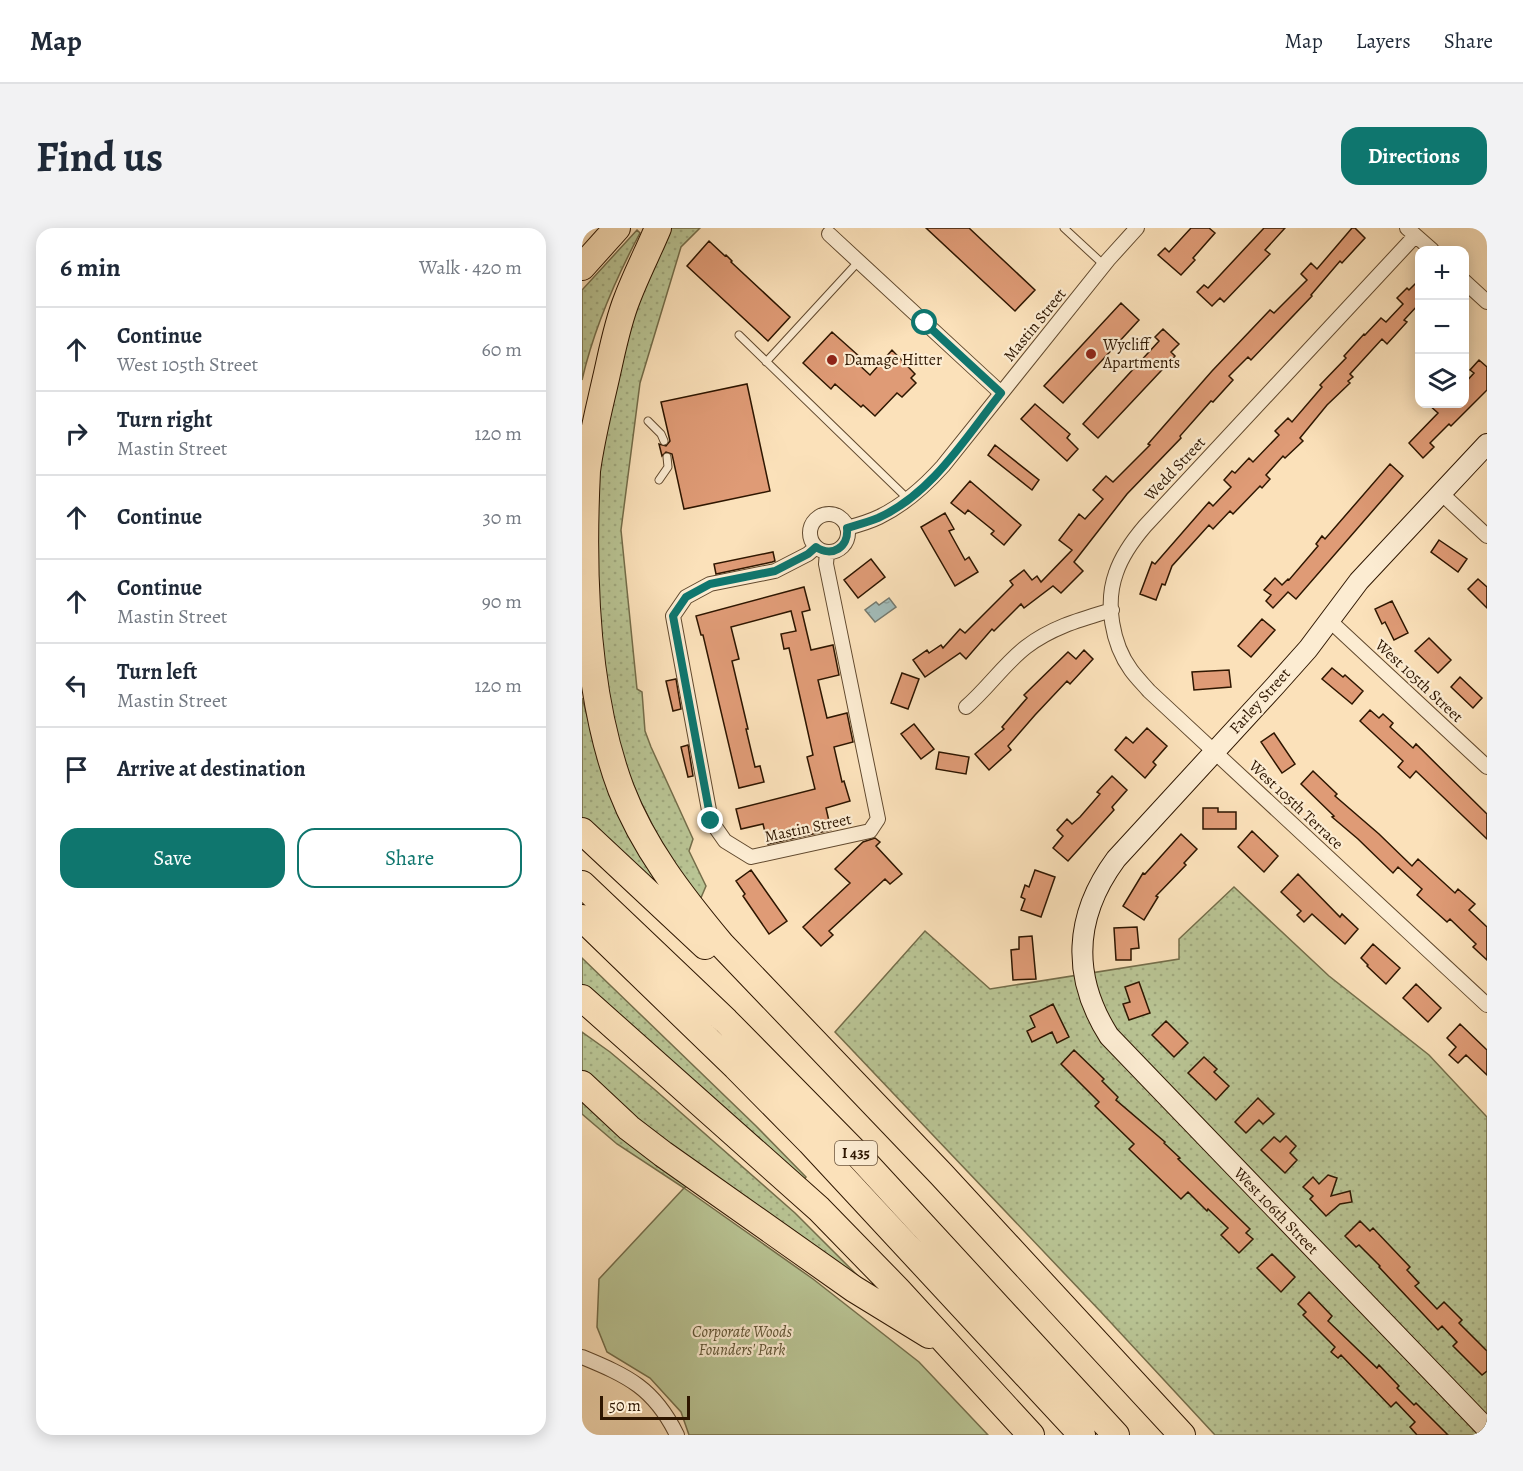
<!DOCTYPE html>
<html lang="en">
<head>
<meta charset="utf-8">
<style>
  :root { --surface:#fff; --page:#f2f2f3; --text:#1f2937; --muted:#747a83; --line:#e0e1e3; --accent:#0f766e }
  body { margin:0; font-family:Alegreya,serif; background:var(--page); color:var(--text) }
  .controls { position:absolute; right:18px; top:18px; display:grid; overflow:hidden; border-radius:12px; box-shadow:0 3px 15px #0003 }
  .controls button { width:54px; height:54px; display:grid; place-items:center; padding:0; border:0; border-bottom:2px solid var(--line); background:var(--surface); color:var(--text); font:30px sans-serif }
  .scale { position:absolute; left:18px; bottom:15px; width:90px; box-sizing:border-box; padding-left:6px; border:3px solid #2e1600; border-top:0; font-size:16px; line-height:21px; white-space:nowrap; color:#2e1600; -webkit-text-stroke:4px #fcecd2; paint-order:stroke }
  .stop { position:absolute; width:18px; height:18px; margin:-14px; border:4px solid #0f766e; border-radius:50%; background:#fff }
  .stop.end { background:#0f766e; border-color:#fff; box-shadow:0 2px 6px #0008 }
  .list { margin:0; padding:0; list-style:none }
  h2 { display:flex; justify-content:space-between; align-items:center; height:78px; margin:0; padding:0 24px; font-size:26px }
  h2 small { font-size:20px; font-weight:400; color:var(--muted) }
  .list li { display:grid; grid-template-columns:39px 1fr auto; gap:18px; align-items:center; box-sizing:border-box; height:84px; padding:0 24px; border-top:2px solid var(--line) }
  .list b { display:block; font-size:22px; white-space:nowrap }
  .list p { margin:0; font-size:20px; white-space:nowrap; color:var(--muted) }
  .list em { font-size:20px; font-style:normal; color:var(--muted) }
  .actions { display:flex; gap:12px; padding:18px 24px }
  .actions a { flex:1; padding:14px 0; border:2px solid var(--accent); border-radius:18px; text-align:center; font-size:21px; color:var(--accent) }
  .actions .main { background:var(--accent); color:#fff }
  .icon { flex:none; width:33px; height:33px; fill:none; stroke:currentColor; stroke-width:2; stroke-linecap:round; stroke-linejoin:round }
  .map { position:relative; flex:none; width:905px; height:1207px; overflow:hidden; border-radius:18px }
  header { display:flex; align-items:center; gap:36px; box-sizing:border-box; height:84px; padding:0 30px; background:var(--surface); border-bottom:2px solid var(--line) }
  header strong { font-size:28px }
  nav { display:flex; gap:33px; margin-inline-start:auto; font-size:21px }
  .intro { display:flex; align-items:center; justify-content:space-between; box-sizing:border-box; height:144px; padding:0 36px }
  h1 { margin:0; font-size:42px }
  .button { padding:15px 27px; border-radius:18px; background:var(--accent); color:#fff; font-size:21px; font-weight:700 }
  main { display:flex; gap:36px; padding:0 36px }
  aside { flex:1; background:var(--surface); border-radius:18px; box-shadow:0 3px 15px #0003 }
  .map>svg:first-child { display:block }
</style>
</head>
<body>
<header>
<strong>Map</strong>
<nav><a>Map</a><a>Layers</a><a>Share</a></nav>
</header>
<div class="intro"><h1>Find us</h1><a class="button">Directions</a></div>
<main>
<aside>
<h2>6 min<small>Walk · 420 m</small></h2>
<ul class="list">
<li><svg class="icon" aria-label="ahead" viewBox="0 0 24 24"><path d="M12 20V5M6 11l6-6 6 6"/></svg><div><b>Continue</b><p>West 105th Street</p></div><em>60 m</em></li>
<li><svg class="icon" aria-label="right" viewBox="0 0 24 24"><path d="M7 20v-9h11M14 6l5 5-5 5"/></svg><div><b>Turn right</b><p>Mastin Street</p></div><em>120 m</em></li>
<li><svg class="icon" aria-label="ahead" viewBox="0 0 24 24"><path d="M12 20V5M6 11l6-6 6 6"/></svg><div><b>Continue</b></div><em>30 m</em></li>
<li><svg class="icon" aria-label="ahead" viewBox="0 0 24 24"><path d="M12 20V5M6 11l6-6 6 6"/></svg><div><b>Continue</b><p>Mastin Street</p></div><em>90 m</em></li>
<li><svg class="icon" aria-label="left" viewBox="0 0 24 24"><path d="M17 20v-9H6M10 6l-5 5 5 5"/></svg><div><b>Turn left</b><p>Mastin Street</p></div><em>120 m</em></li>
<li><svg class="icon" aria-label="arrive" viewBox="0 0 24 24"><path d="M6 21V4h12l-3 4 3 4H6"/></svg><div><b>Arrive at destination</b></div></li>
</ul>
<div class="actions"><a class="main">Save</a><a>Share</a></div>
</aside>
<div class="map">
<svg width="905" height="1207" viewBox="0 0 905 1207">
  <defs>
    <pattern id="grass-dots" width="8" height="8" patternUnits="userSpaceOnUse" patternTransform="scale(1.5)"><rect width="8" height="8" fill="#b9c494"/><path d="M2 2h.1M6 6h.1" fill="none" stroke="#9fa87e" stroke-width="1.8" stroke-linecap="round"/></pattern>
    <pattern id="water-ripples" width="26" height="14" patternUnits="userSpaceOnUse" patternTransform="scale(1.5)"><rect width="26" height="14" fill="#a2bbb8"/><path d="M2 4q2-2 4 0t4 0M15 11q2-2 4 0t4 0" fill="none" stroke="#8ca09c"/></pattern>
  </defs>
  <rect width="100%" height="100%" fill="#fbe1ba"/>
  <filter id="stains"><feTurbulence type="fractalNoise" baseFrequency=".00333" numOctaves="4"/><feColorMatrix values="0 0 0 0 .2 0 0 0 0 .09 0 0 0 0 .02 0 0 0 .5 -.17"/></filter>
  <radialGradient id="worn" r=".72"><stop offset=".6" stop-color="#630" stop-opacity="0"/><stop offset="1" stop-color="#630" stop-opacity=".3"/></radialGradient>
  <!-- grass -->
  <path fill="url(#grass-dots)" stroke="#746d4a" stroke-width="1.5" d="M80,0h38l-19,19 -41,136 -19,147 16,159 5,3 3,39 6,16 42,92 -4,12 17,35 -6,14 -21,-28 -22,-38 -18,-36 -18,-42 -19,-67 -13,-238z
    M55,2l3,3c-25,47 -46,95 -58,147v-90z
    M0,470l18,62 67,130 -6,3 -79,-72z
    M652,659l95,89 100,79 58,62v318h-272l-114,-123 -266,-280 90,-101 65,58 189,-30v-20z
    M0,730l174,168 50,51 -3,4 -221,-195z
    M0,804l28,20 44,37 141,124 64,64 -157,-107 -102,-82 -18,-18z
    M0,869l106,88 -4,3 -67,-44 -35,-30z"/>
  <!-- park -->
  <path fill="#b9c494" stroke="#746d4a" stroke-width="1.5" d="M102,960l129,91 106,83 69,73h-299l-8,-23 -31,-34 -43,-26 -10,-25 2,-48z"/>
  <!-- water -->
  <path fill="url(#water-ripples)" stroke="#74796e" stroke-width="1.5" d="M307,370l7,9 -21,15 -10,-12 11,-8 3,3z"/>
  <!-- building -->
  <path fill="#df9b76" stroke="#2e1600" stroke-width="1.5" d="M344,0h43l66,62 -20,21z
    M609,0h18l6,5 -22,25 2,2 -14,15 -23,-20 7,-7 4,4z
    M682,0h21l-20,22 5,4 -46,48 -4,-4 -8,8 -15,-14 7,-7 4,3z
    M770,0h3l10,10 -23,25 -2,-2 -29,34 1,1 -61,64 -3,-3 -19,19 4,4 -20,22 -2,-1 -31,35 1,2 -54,56 -53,68 9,9 -22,22 -8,-7 -29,22 -3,-4 -27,27 -2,-2 -26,30 -6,-6 -35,24 -12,-17 14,-10 2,3 12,-8 2,3 17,-19 5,4 48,-48 -3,-4 14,-11 8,10 5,-4 4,6 31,-32 -13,-10 20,-26 6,5 18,-20 -10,-9 13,-14 7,6 37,-37 -2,-1 64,-73 58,-61 4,3 33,-33 -6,-6 10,-11 6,6z
    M127,13l16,15 1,-1 6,6 -1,1 59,55 -22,24 -81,-75z
    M837,52v24l-15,16 3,2 -20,22 -5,-5 -32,35 3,3 -5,4 2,2 -23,22 -27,33 3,3 -18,17 -2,-2 -17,19 4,4 -8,9 -2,-2 -27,28 -3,-3 -17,18 -4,-4 -9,10 -28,31 -7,19 -3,-1 -6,16 -16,-6 12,-32 3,2 54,-62 4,4 18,-19 -7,-7 8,-9 3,2 14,-15 4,4 26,-27 -4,-4 13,-13 4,4 30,-35 -2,-2 26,-27 -2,-2 20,-22 1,1 16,-17 5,4 17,-18 -6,-6 10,-10 2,2z
    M539,75l18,17 -76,83 -19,-17z
    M581,101l16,15 -8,8 4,4 -77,82 -15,-14 76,-83 -4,-4z
    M250,104l28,25 -4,5 14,13 22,-25 23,24 -4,4 5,5 -14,14 -5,-4 -22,23 -12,-11 -2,2 -26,-23 -4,5 -28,-26z
    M897,132l8,7v23l-36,36 -2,-2 -19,19 4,4 -11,11 -14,-15 29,-30 -10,-9h36v-20l10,-11 -4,-3z
    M165,156l23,107 -86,18 -12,-55 -6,-2 -4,4 -3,-12 7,2 4,-5 -9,-39z
    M453,176l35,30 -3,4 11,11 -11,12 -46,-42z
    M413,217l44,35 -7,10 -44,-35z
    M808,236l13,12 -107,123 -8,-7 -15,16 -7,-7 5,-6 -7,-5 11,-12 7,7 6,-6 1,1 29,-34 -2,-2 6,-8 3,3z
    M388,253l51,44 -17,20 -13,-11 3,-3 -26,-21 -3,4 -14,-11z
    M363,285l9,16 -5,2 16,29 4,-3 9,15 -23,14 -34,-59z
    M857,312l28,19 -9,13 -27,-20z
    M191,324l2,9 -3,1 -56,12 -2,-10z
    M289,331l14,18 -27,21 -14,-18z
    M896,351l9,8v21l-19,-19z
    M222,359l6,23 -8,2 9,38 22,-5 6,30 -21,5 9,38 20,-5 6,29 -19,5 8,35 2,-1 6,20 -24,7 5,22 -63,14 -5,-20 -22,5 -5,-20 79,-20 -8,-32 6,-2 -8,-36 -16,-71 -5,1 -3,-15 15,-3 -5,-20 -60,16 8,32 -7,2 16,68h-2l9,38 5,-1 4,16 -25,6 -36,-153h-2l-5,-19z
    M810,373l16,32 -14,7 -9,-18 -3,2 -7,-15z
    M680,391l13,11 -24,27 -13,-11z
    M847,410l22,22 -13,13 -23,-22z
    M502,422l9,9 -23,25 -3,-3 -32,34 -27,31 3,4 -22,20 -14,-16 29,-25 -2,-2 25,-29 -3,-3 44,-43 8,7z
    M750,440l11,9 2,-2 18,16 -11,13 -30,-25z
    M647,442l2,17 -37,3 -2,-18z
    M320,445l17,6 -11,30 -17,-6z
    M878,449l22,21 -9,10 -22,-21z
    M94,451l5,30 -8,2 -7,-30z
    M788,482l9,8 4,-4 10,9 -3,4 23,21 3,-4 71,70v25l-71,-68 -6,7 -12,-11 5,-6 -43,-40z
    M332,496l20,25 -13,10 -20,-25z
    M565,500l20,18 -14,16 3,3 -11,13 -30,-28 11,-13 7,6z
    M692,505l21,31 -13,9 -21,-31z
    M106,517l5,31 -5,1 -7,-30z
    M357,524l30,5 -3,17 -30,-5z
    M731,543l24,23 -2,2 44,38 33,32 6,-7 37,34 3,-4 17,15 -6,6 18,17v33l-14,-13 3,-3 -26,-25 -3,3 -30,-27 5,-6 -24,-22 -5,6 -35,-34 -26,-22 2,-1 -33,-32z
    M530,548l15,14 -15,17 2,3 -46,51 -15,-13 10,-12 -6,-6 10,-11 5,5 8,-7 20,-23 -3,-2z
    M621,580h15v4h18v17h-33z
    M670,603l26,25 -14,16 -26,-25z
    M599,606l16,15 -13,14 2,2 -30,31 2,1 -14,23 -21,-14 20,-33 2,1z
    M293,610l5,4 -4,4 26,28 -12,10 -5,-5 -56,52 4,4 -12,11 -18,-19 47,-44 -15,-14 28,-27z
    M169,642l36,51 -18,13 -26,-38 2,-2 -9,-13z
    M453,642l20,7 -14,40 -20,-7 4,-11 -4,-2 4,-12 4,2z
    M716,646l42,43 2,-3 16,15 -13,15 -33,-30 -8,8 -7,-7 4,-4 -20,-19z
    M555,699l2,21 -8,1v11h-15l-2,-32z
    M450,708l4,43 -23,1 -2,-30 8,-1v-12z
    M791,716l27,24 -14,16 -19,-18 1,-1 -7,-7z
    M557,754l11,31 -21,7 -6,-16 7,-2 -5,-15z
    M834,756l25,24 -13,14 -25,-24z
    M471,776l16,33 -12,6 -5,-11 -20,10 -5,-11 8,-4 -5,-11z
    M584,793l22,22 -14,14 -22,-22z
    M878,796l27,26v25l-21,-20 -8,8 -9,-8 7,-8 -9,-9z
    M492,822l30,29 -2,2 16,16 -2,3 49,42 -1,1 16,15 -2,1 72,70 -4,4 7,6 -14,14 -18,-18 7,-7 -20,-19 -1,2 -19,-19 -7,7 -52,-50 5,-5 -39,-38 4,-4 -38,-38z
    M622,829l13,12 -3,3 15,14 -13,14 -28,-27z
    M676,870l16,16 -11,10 -4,-4 -13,13 -11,-11z
    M704,908l10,10 -6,7 7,7 -12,13 -24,-23 13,-13 6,5z
    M746,947l9,3 -6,18 19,-5 2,11 -12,2 -14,12 -16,-17 3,-3 -10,-9 10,-10 6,7z
    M778,993l10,10 3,-3 37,39 -3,3 12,13 -4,3 22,23 7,-7 18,18 -3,3 28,28v20l-5,4 -29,-29 4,-4 -15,-16 -4,4 -59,-63 1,-1 -21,-21 -3,2 -11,-11z
    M690,1026l23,23 -14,15 -24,-24z
    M727,1064l23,24 -4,5 49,47 2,-3 20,21 -2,2 17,17 2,-2 32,32h-31l-7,-8 5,-5 -19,-20 -5,5 -50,-52 -3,3 -7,-6 4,-5 -32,-32 3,-3 -8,-8z"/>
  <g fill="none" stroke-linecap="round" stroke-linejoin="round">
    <!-- lane casing -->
    <g stroke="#61492e" stroke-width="9">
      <path id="lane" d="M482,0l40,37
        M157,107l169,164
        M184,134l93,-101
        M66,193l13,13 3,7
        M77,252l9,-13 -1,-10"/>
    </g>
    <!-- street casing -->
    <g stroke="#61492e" stroke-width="16">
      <path id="street" d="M825,0l25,22
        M247,6l172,159
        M833,8l-270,290c-12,14 -23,29 -29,47 -11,30 -4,71 15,97 5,7 12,14 18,21l338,314
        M882,53l23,21
        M859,265l46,43
        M228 305a19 19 0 1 1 38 0a19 19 0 1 1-38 0Z
        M265,300c11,-3 22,-6 32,-11 25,-12 46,-31 64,-51l165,-206 29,-32
        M234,319l-8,7 -33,17 -65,13 -24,13 -13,19 38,205 14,20 26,16 119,-26 8,-12 -52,-255 1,-12
        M747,392l158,147
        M384,479c22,-19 38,-43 60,-60 26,-20 56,-28 86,-37
        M0,1129c46,19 72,31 95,78"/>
    </g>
    <!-- secondary casing -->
    <g stroke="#2e1600" stroke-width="22">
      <path id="secondary" d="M905,216l-128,137 -51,68 -33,37 -159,173c-42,57 -45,117 -7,177l378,393"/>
    </g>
    <!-- highway casing -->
    <g stroke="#2e1600" stroke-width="28">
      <path id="highway" d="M76,0c-10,24 -22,47 -31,71 -10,25 -15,53 -21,79 -7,31 -15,62 -19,93 -5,101 -2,222 34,318 22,58 61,108 101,156l219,229 241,261
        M0,39l35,-39
        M0,603l123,115
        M0,656l144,137 134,136 256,278
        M0,690l154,149 74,75 272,293
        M0,770l237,211 78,80 134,146
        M0,856l47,44 34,26 191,135 75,46"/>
    </g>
    <!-- lane -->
    <use href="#lane" stroke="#fcecd2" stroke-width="7"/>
    <!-- street -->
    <use href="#street" stroke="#fcecd2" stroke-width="14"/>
    <!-- secondary -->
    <use href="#secondary" stroke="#fcecd2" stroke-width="20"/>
    <!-- highway -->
    <use href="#highway" stroke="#fbe1ba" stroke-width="26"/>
  </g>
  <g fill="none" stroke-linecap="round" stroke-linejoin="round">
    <!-- route -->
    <path stroke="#0f766e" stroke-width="8" d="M129,593l-38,-205 13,-19 24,-13 65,-13 33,-17 8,-7c16,11 33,0 31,-19 10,-3 21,-6 31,-10 54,-24 88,-81 123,-125l-76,-70"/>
  </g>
  <!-- markers -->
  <g fill="#8f2418" stroke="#fcecd2" stroke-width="2">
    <circle cx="509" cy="126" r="6"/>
    <circle cx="250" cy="132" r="6"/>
  </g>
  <g text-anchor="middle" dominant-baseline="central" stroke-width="4.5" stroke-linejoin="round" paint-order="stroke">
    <!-- shield labels -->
    <rect fill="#fcecd2" stroke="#6c563f" stroke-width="1.5" x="253" y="913" width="42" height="24" rx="4.5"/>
    <g font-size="15" font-weight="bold" fill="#2e1600">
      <text x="274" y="925">I 435</text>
    </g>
    <!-- street labels -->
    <g font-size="16" fill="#2e1600" stroke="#fcecd2">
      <text transform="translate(453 97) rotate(-51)">Mastin Street</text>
      <text transform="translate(593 241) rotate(-47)">Wedd Street</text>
      <text transform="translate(837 453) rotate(43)">West 105th Street</text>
      <text transform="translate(678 473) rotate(-48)">Farley Street</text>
      <text transform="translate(714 577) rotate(43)">West 105th Terrace</text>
      <text transform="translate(226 600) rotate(-12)">Mastin Street</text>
      <text transform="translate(694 983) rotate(46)">West 106th Street</text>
    </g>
    <!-- poi labels -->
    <g font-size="16" fill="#2e1600" stroke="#fcecd2" text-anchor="start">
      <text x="521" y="117">Wycliff<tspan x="521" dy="18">Apartments</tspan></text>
      <text x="262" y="132">Damage Hitter</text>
    </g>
    <!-- park labels -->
    <g font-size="16" font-style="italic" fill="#5f5334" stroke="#fcecd2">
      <text x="160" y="1104">Corporate Woods<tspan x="160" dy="18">Founders' Park</tspan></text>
    </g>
  </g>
  <rect width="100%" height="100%" filter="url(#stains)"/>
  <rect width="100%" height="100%" fill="url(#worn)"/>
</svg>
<div class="controls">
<button>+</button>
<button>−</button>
<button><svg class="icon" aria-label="layers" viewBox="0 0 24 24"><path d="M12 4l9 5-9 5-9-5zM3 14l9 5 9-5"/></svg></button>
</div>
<div class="scale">50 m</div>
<div class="stop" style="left:343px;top:95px"></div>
<div class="stop end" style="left:129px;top:593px"></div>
</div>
</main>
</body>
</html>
